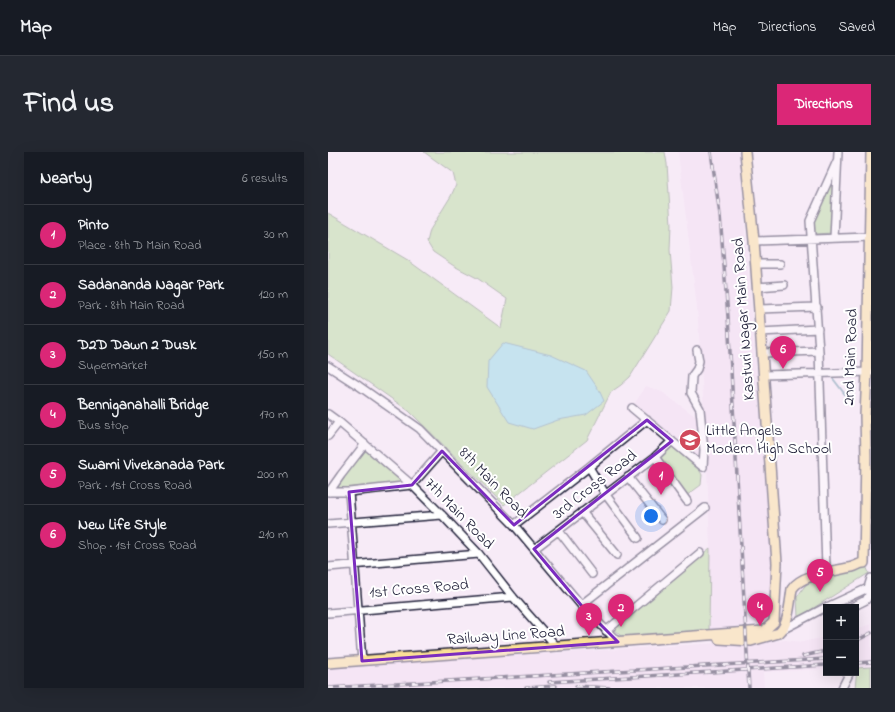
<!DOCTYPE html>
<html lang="en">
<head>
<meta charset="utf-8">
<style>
  :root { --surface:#171b24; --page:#242831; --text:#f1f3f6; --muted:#9ea1a6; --line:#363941; --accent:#db2777 }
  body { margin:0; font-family:"Indie Flower",sans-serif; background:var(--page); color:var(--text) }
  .controls { position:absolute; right:12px; bottom:12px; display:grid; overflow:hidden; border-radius:0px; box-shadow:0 4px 16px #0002 }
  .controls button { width:36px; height:36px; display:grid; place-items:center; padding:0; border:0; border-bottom:1px solid var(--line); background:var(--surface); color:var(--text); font:20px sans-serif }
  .you { position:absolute; left:323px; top:364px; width:14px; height:14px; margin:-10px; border:3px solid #fff; border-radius:50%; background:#1a73e8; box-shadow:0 0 0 6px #1a73e833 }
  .badge { display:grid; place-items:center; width:26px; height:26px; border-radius:50%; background:var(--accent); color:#fff; font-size:13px; font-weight:700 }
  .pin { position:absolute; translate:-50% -33px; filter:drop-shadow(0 1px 2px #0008) }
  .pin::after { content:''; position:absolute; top:21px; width:14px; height:12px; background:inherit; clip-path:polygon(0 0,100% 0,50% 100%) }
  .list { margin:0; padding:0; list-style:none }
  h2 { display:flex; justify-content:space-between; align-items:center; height:52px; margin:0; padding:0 16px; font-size:17px }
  h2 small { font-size:13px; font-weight:400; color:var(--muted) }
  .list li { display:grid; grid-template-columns:26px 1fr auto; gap:12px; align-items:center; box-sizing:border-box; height:60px; padding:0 16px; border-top:1px solid var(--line) }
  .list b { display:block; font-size:15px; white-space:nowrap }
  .list p { margin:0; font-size:13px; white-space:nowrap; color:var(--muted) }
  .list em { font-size:13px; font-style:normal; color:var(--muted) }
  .map { position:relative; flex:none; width:543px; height:536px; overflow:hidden; border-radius:0px }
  header { display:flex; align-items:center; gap:24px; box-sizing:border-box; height:56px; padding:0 20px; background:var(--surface); border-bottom:1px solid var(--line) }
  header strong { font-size:19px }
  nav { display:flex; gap:22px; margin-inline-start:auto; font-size:14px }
  .intro { display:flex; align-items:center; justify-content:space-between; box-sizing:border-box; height:96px; padding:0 24px }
  h1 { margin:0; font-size:28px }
  .button { padding:10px 18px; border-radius:0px; background:var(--accent); color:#fff; font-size:14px; font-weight:700 }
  main { display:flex; gap:24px; padding:0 24px }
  aside { flex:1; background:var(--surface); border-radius:0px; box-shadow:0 4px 16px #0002 }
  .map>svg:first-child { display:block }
</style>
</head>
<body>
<header>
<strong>Map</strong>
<nav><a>Map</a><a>Directions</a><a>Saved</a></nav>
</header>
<div class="intro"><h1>Find us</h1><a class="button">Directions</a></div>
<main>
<aside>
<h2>Nearby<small>6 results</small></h2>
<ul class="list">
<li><span class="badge">1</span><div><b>Pinto</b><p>Place · 8th D Main Road</p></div><em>30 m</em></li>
<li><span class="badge">2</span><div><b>Sadananda Nagar Park</b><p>Park · 8th Main Road</p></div><em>120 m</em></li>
<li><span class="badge">3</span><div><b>D2D Dawn 2 Dusk</b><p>Supermarket</p></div><em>150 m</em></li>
<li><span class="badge">4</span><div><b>Benniganahalli Bridge</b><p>Bus stop</p></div><em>170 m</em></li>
<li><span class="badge">5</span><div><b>Swami Vivekanada Park</b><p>Park · 1st Cross Road</p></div><em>200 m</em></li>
<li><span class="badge">6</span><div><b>New Life Style</b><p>Shop · 1st Cross Road</p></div><em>210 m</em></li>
</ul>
</aside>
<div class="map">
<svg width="543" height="536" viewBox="0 0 543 536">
  <rect width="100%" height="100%" fill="#f7ebf7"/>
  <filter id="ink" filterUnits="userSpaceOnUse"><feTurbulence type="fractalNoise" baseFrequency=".025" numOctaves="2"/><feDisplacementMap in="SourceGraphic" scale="8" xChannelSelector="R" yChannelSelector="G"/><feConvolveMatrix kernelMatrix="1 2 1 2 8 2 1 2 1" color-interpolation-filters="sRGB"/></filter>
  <g filter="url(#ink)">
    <!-- built -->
    <path fill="#f1ddf1" d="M350,0h61l33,414 -3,55 -60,10 1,-83 -3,-83 -6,-102 -4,-56z
      M318,234l16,6 37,27 4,42 -68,-58z
      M543,472v43l-15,1v-39z
      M498,485v32l-63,3 1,16h-436v-21l392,-24h33l33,-3 16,2z"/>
    <!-- green -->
    <path fill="#b2db98" stroke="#6a7e6a" d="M96,0h241l2,12 4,61 -1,25 3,37 -2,24 -41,66 -9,8 -10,7 -24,48 -83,65 -95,-94 -81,-57v-141l78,46 95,69 6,-29 -30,-21 -23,-12 -21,-14 -6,-10 3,-12 21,-34 5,-11 -3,-12z
      M506,27l-1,54 -20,1 -1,-13z
      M539,267h4v76l-2,4z
      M344,295l28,24 2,4 -1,10 -15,11 -29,-38z
      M38,296l40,35 -72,6z
      M382,396l-1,83 -88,5 -9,-8z
      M538,414l3,7 -65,41 -6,3 -1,-20 7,-10 9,-8z
      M543,515v21h-16l2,-20z"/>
    <!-- water -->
    <path fill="#8adae5" stroke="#6090a1" d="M175,191l48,12 35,16 13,19 5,11 -18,14 -28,5 -25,9 -24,-7 -22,-35 1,-26z"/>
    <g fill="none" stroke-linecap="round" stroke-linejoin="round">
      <!-- stream -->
      <path stroke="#6090a1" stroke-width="2" d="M503,224l19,25"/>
      <!-- minor casing -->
      <g stroke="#22223b" stroke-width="10">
        <path id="minor" d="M506,86l4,-86
          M426,89l115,-4
          M428,112h24
          M429,135l27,-2
          M431,157l58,-2
          M432,180l58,-3
          M369,198l2,11 -2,8 -5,7 -1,17 9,16 4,41 -1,17
          M434,201l57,-2
          M0,214l31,20 61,43 94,96 67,80 37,37
          M435,223l108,-3
          M304,256l71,59
          M0,262l11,8 73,63 30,30 37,39 34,43 44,50
          M0,284l11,-14
          M327,305l32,44
          M261,315l17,28 32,43
          M300,325l34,43
          M0,340h21l63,-7 30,-34
          M1,340l12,-17 24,-31
          M21,340l13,169
          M254,360l35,43
          M0,372l114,-9
          M186,373l75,-58 58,-47
          M231,379l33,43
          M206,397l121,-92 17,-16
          M0,415l151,-13
          M498,416l-7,-217 -9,-130 27,-60
          M253,453l124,-97
          M499,455l41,-19
          M524,455l14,-7 3,-5 -1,-7 3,-10
          M0,461l185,-16
          M454,478l44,-23
          M278,479l94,-78
          M514,536l7,-14"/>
      </g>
      <!-- major casing -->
      <g stroke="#22223b" stroke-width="12">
        <path id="major" d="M391,487l32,2 28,-8c10,-8 11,-32 13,-44 9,-15 44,-18 60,-22 5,-1 7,-4 12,-4l2,-106 -1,-41 2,-44 4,-220
          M0,511l407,-30 29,-2 10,-9 3,-59 -23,-322 -9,-89"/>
      </g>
      <!-- minor -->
      <use href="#minor" stroke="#fff" stroke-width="7"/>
      <!-- major -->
      <use href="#major" stroke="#fadf96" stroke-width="9"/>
      <!-- rail casing -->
      <g stroke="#22223b" stroke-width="3.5">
        <path id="rail" d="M383,0l9,63 8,102 21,371
          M528,489l15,-8
          M475,504l23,-5
          M528,511l15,-1
          M221,530l277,-17
          M248,534l33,2
          M0,536l498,-29
          M198,536l30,-2"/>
      </g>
      <!-- rail -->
      <use href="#rail" stroke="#fff" stroke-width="2" stroke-dasharray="6" stroke-linecap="butt"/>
    </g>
  </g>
  <!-- marked area -->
  <path d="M0 0H543V536H0ZM319,268l25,21 -138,108 47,56 37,37 -256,19 -13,-169 63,-7 30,-34 72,74z" fill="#f7ebf7" fill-opacity=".55" fill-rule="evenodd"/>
  <path fill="none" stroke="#7b2cbf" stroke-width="3" stroke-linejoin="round" d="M319,268l25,21 -138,108 47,56 37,37 -256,19 -13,-169 63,-7 30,-34 72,74z"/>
  <!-- icons -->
  <defs>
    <g id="school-disc" transform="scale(1.15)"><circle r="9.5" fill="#d1495b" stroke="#fff"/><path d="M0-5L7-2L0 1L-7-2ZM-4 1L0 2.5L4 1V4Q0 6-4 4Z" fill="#fff"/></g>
  </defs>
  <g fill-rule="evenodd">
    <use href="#school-disc" x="362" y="288"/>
  </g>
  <g text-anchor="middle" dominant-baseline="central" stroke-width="4" stroke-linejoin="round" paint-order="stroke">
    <!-- street labels -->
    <g font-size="16" fill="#22223b" stroke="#fff">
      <text transform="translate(416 167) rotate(-94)">Kasturi Nagar Main Road</text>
      <text transform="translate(523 205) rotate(-88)">2nd Main Road</text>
      <text transform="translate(165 331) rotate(46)">8th Main Road</text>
      <text transform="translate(267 333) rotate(-38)">3rd Cross Road</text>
      <text transform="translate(131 362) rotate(46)">7th Main Road</text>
      <text transform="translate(91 437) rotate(-5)">1st Cross Road</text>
      <text transform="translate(178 484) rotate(-4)">Railway Line Road</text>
    </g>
    <!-- poi labels -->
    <g font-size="16" fill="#22223b" stroke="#fff" text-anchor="start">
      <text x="378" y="279">Little Angels<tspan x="378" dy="18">Modern High School</tspan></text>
    </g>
  </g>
</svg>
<div class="controls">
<button>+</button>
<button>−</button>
</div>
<div class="you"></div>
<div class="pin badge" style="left:333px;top:343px">1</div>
<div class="pin badge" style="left:293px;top:475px">2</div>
<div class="pin badge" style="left:261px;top:484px">3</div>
<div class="pin badge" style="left:432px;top:474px">4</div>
<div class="pin badge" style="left:492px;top:440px">5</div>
<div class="pin badge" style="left:455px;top:217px">6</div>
</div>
</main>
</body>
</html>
